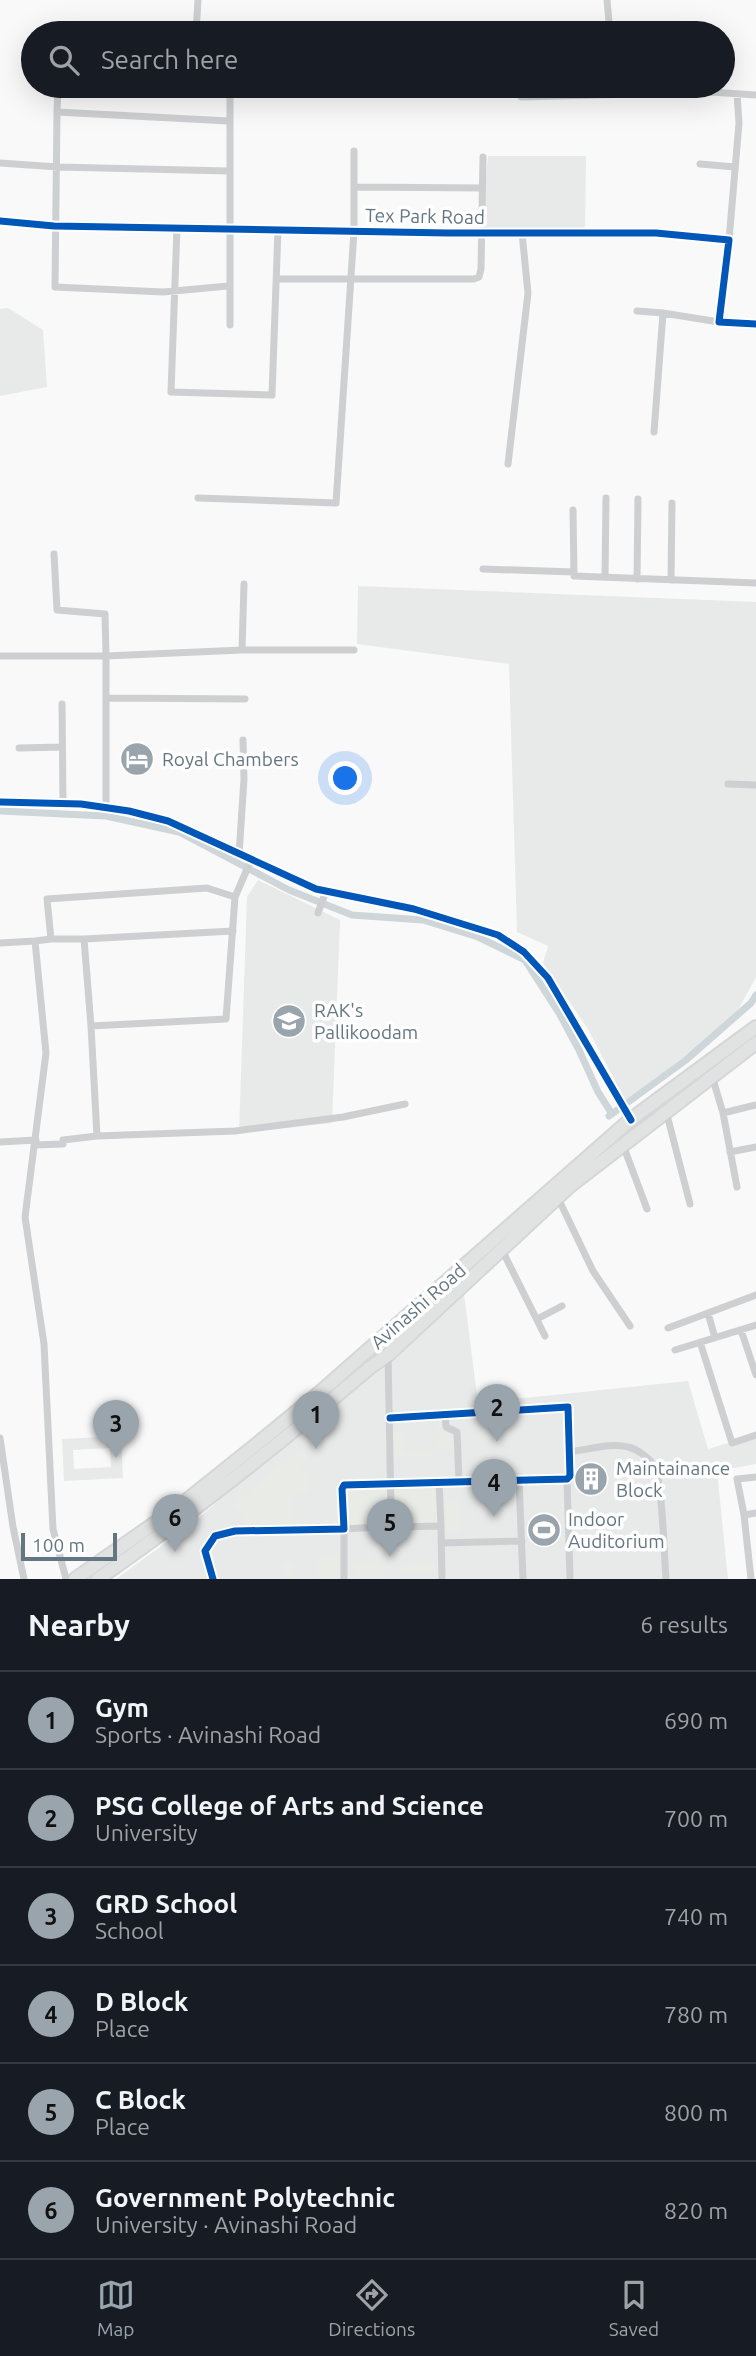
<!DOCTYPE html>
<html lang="en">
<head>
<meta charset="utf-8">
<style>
  :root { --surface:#171b24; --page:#242831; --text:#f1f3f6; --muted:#9ea1a6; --line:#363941; --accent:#99a4ac }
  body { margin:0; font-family:Ubuntu,sans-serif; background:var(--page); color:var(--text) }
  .scale { position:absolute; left:21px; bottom:18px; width:96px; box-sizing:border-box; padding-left:7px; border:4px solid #657683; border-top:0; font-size:19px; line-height:24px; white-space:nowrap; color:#657683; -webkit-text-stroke:5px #fff; paint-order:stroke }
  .you { position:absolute; left:346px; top:779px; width:24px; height:24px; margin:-18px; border:5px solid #fff; border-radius:50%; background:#1a73e8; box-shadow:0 0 0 10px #1a73e833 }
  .badge { display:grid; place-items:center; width:46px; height:46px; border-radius:50%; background:var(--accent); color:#111; font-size:23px; font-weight:700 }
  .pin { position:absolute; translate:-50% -58px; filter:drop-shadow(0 2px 4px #0008) }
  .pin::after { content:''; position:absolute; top:37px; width:24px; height:21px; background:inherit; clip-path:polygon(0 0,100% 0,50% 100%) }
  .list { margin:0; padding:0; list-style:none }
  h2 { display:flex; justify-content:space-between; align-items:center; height:91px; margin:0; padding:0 28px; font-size:30px }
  h2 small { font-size:23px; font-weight:400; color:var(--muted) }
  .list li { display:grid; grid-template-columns:46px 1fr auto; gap:21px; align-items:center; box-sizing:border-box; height:98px; padding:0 28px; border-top:2px solid var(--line) }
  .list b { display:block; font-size:26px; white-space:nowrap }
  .list p { margin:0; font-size:23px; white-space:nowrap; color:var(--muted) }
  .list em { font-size:23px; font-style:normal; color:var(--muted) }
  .icon { flex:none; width:38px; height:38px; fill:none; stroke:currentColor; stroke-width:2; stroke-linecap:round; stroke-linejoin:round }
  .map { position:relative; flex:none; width:756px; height:1579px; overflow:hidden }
  .search { position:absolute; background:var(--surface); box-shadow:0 7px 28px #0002; left:21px; right:21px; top:21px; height:77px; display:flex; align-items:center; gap:18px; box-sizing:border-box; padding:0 24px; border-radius:38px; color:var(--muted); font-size:26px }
  .sheet { height:679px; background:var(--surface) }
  nav { display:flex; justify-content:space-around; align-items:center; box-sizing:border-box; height:98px; border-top:2px solid var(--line); background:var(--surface); font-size:19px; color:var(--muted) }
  nav a { display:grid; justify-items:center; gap:4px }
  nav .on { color:var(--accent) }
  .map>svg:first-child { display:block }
</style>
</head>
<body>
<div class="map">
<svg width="756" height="1579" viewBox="0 0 756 1579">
  <rect width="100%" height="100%" fill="#f9f9f9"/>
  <!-- built -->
  <path fill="#e8e9e9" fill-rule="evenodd" d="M488,156h98l-1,77 -104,-1z
    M8,308l35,22 4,57 -47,9v-87z
    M358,586l398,16v375l-25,46 -106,77 -37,-71 -45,-66 5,-17 -31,-14 -8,-268 -152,-20z
    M258,880l82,40 -8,203 -93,10 8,-236z
    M464,1294l14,109 210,-22 20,68 48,-14v29l-39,7 11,108h-612l74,-54z
    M121,1436l2,42 -59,3 -2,-42zM110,1448l1,19 -37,2 -1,-19z"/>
  <!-- green -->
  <path fill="#e8ebe6" d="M438,1416l5,1 11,14 1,19 -16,-2z
    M403,1432v20h30v5l-40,1 -1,-25z
    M303,1447l2,10 -3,16h6l1,19 -15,5v26l-50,2 -1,-9 -12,-10z
    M436,1484l2,38 -37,1 -8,-12v-25z
    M388,1486l1,25 -11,14 -32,1 -2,-39z
    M445,1502h15l1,30h-15z
    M339,1556l1,23h-21v-23z
    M282,1563h12l1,16h-12z
    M436,1563v10l-36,1v-9z
    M353,1564h31v13h-31z"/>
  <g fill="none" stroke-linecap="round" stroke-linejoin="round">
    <!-- canal -->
    <path stroke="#ced6d9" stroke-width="7" d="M0,811l106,5 73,16 110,58 63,25 71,5 55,17 47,23 34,53 20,37 19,42 14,22
      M609,1116l77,-56 65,-57 5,-8"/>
    <!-- primary casing -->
    <g stroke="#d5d6d7" stroke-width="16">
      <path id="primary" d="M75,1579l107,-75 75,-60 61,-50 312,-274 126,-93
        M98,1579c95,-66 185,-138 274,-213l16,-11 182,-169 186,-143"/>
    </g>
    <!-- minor -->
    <path stroke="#cecfd0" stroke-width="7" d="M607,0l3,33
      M196,33l2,-33
      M58,86l-1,26 172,9
      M521,97l189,-5 46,3
      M57,112l-2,175 108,5 65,-6
      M354,151v36l128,1
      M0,163l58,4 171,4
      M700,164l35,3
      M177,228l-6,164 101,3 6,-166
      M729,240l10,-117 -2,-29
      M278,279h196l5,-2 2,-8 2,-112
      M637,311l26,2
      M230,325v-239
      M654,432l9,-119 56,9
      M508,464l20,-171 -6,-60
      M198,498l138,5 18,-272v-44
      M573,510l1,66 182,7
      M483,569l91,3
      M605,577l1,-79
      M637,579l1,-80
      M671,580l1,-77
      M242,650h112
      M0,656h106l-1,-42 -48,-4 -3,-56
      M106,698l139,1
      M62,704l1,100
      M19,748l43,-1
      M728,784l28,1
      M106,807v-151l136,-6 2,-66
      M239,855l5,-76 -1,-39
      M318,913l8,-22
      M233,931l-149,8 7,87 135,-7 9,-122 16,-37
      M51,939l-16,2 11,112 -21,164 19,127 9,185 13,50
      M84,939h-33l-4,-40 160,-11 28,9
      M0,943l35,-2
      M712,1076l11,37 14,74
      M666,1111l24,93
      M723,1113l33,-8
      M97,1136l138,-5 108,-14 62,-13
      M0,1142l36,-2
      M35,1145l28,-1v-4l34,-4 -6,-110
      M623,1145l24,64
      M730,1152l26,-5
      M558,1198l35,73 37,55
      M502,1250l43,86
      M708,1313l7,25
      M537,1319l25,-13
      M668,1328l88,-33
      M741,1330l15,45
      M700,1342l32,101 24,-8
      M675,1350l81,-25
      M445,1414l1,13 11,5 2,50
      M0,1438l13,89 11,52
      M569,1452c18,-2 42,-10 59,-5 9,2 22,11 26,19 9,15 10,92 12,113
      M756,1477l-19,2 7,36 12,-2
      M567,1479l3,100
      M519,1480l4,99
      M439,1482l2,44
      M391,1512l10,15 40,-1 1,53
      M744,1515l7,64
      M379,1527h22
      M441,1543l81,-2
      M213,1579l-8,-28 10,-15 20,-5 109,-2 -2,-40 2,-4 223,-6 3,-3 -2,-69 -178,11
      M344,1579v-50l35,-2 12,-15 -3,-157"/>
    <!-- tertiary -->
    <path stroke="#cecfd0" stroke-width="9" d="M0,221l54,5 393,7h209l73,7 -10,82 37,2
      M0,802l81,2 48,7 39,10 148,68 98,20 84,26 26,17 24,26 83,142"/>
    <!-- primary -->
    <use href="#primary" stroke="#e1e2e2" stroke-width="12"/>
    <!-- cycleway casing -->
    <g stroke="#fff" stroke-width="11">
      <path id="cycleway" d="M0,221l54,5 393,7h209l73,7 -10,82 37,2
        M0,802l81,2 48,7 39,10 148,68 98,20 84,26 26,17 24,26 83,142
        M213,1579l-8,-28 10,-15 20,-5 109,-2 -2,-40 2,-4 223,-6 3,-3 -2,-69 -178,11"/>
    </g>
    <!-- cycleway -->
    <use href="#cycleway" stroke="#0057b8" stroke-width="7"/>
  </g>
  <!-- icons -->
  <defs>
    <g id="hotel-disc" transform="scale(1.75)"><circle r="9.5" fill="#99a4ac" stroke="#fff"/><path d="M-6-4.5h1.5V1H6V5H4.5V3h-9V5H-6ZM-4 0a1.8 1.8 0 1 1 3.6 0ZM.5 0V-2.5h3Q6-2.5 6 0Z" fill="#fff"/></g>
    <g id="school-disc" transform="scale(1.75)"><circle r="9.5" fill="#99a4ac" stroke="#fff"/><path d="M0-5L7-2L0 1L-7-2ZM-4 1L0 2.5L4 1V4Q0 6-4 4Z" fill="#fff"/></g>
    <g id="building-disc" transform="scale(1.75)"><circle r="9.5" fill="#99a4ac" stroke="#fff"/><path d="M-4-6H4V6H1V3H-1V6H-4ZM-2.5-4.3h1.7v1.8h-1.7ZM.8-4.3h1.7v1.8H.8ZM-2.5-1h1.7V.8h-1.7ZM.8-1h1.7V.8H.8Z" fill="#fff"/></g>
    <g id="stadium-disc" transform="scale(1.75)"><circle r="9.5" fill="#99a4ac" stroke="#fff"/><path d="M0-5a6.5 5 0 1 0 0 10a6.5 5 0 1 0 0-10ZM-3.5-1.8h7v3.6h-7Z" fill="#fff"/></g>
  </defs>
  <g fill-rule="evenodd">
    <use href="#hotel-disc" x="137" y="759"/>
    <use href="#school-disc" x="289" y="1021"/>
    <use href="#building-disc" x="591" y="1479"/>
    <use href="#stadium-disc" x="544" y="1530"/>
  </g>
  <g text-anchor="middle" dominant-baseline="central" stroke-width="7" stroke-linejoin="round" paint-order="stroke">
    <!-- street labels -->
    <g font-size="19" fill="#657683" stroke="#fff">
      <text transform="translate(425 216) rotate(1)">Tex Park Road</text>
      <text transform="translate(418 1306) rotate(-41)">Avinashi Road</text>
    </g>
    <!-- poi labels -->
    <g font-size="19" fill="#657683" stroke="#fff" text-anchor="start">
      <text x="162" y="759">Royal Chambers</text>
      <text x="314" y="1010">RAK's<tspan x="314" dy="22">Pallikoodam</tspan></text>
      <text x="616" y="1468">Maintainance<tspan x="616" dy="22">Block</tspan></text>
      <text x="568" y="1519">Indoor<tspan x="568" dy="22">Auditorium</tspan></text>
    </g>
  </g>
</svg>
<div class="scale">100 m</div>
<div class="you"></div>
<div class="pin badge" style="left:316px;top:1449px">1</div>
<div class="pin badge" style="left:497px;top:1442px">2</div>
<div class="pin badge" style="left:116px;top:1458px">3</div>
<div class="pin badge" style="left:494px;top:1517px">4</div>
<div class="pin badge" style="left:390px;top:1557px">5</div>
<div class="pin badge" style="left:175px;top:1552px">6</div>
<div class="search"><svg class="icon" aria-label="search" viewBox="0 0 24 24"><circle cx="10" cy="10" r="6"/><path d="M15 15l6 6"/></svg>Search here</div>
</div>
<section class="sheet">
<h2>Nearby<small>6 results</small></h2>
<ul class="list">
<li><span class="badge">1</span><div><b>Gym</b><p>Sports · Avinashi Road</p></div><em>690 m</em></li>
<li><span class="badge">2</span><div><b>PSG College of Arts and Science</b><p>University</p></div><em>700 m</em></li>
<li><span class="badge">3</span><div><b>GRD School</b><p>School</p></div><em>740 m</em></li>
<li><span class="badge">4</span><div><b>D Block</b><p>Place</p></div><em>780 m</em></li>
<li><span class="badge">5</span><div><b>C Block</b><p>Place</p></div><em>800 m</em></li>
<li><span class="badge">6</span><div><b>Government Polytechnic</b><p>University · Avinashi Road</p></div><em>820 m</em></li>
</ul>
</section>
<nav>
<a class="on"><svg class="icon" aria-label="map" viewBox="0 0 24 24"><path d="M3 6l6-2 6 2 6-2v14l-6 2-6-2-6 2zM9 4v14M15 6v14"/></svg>Map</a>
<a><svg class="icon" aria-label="directions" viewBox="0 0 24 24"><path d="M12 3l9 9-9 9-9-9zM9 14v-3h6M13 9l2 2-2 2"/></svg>Directions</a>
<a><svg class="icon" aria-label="saved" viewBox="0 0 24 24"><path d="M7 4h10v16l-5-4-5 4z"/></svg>Saved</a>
</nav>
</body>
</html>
